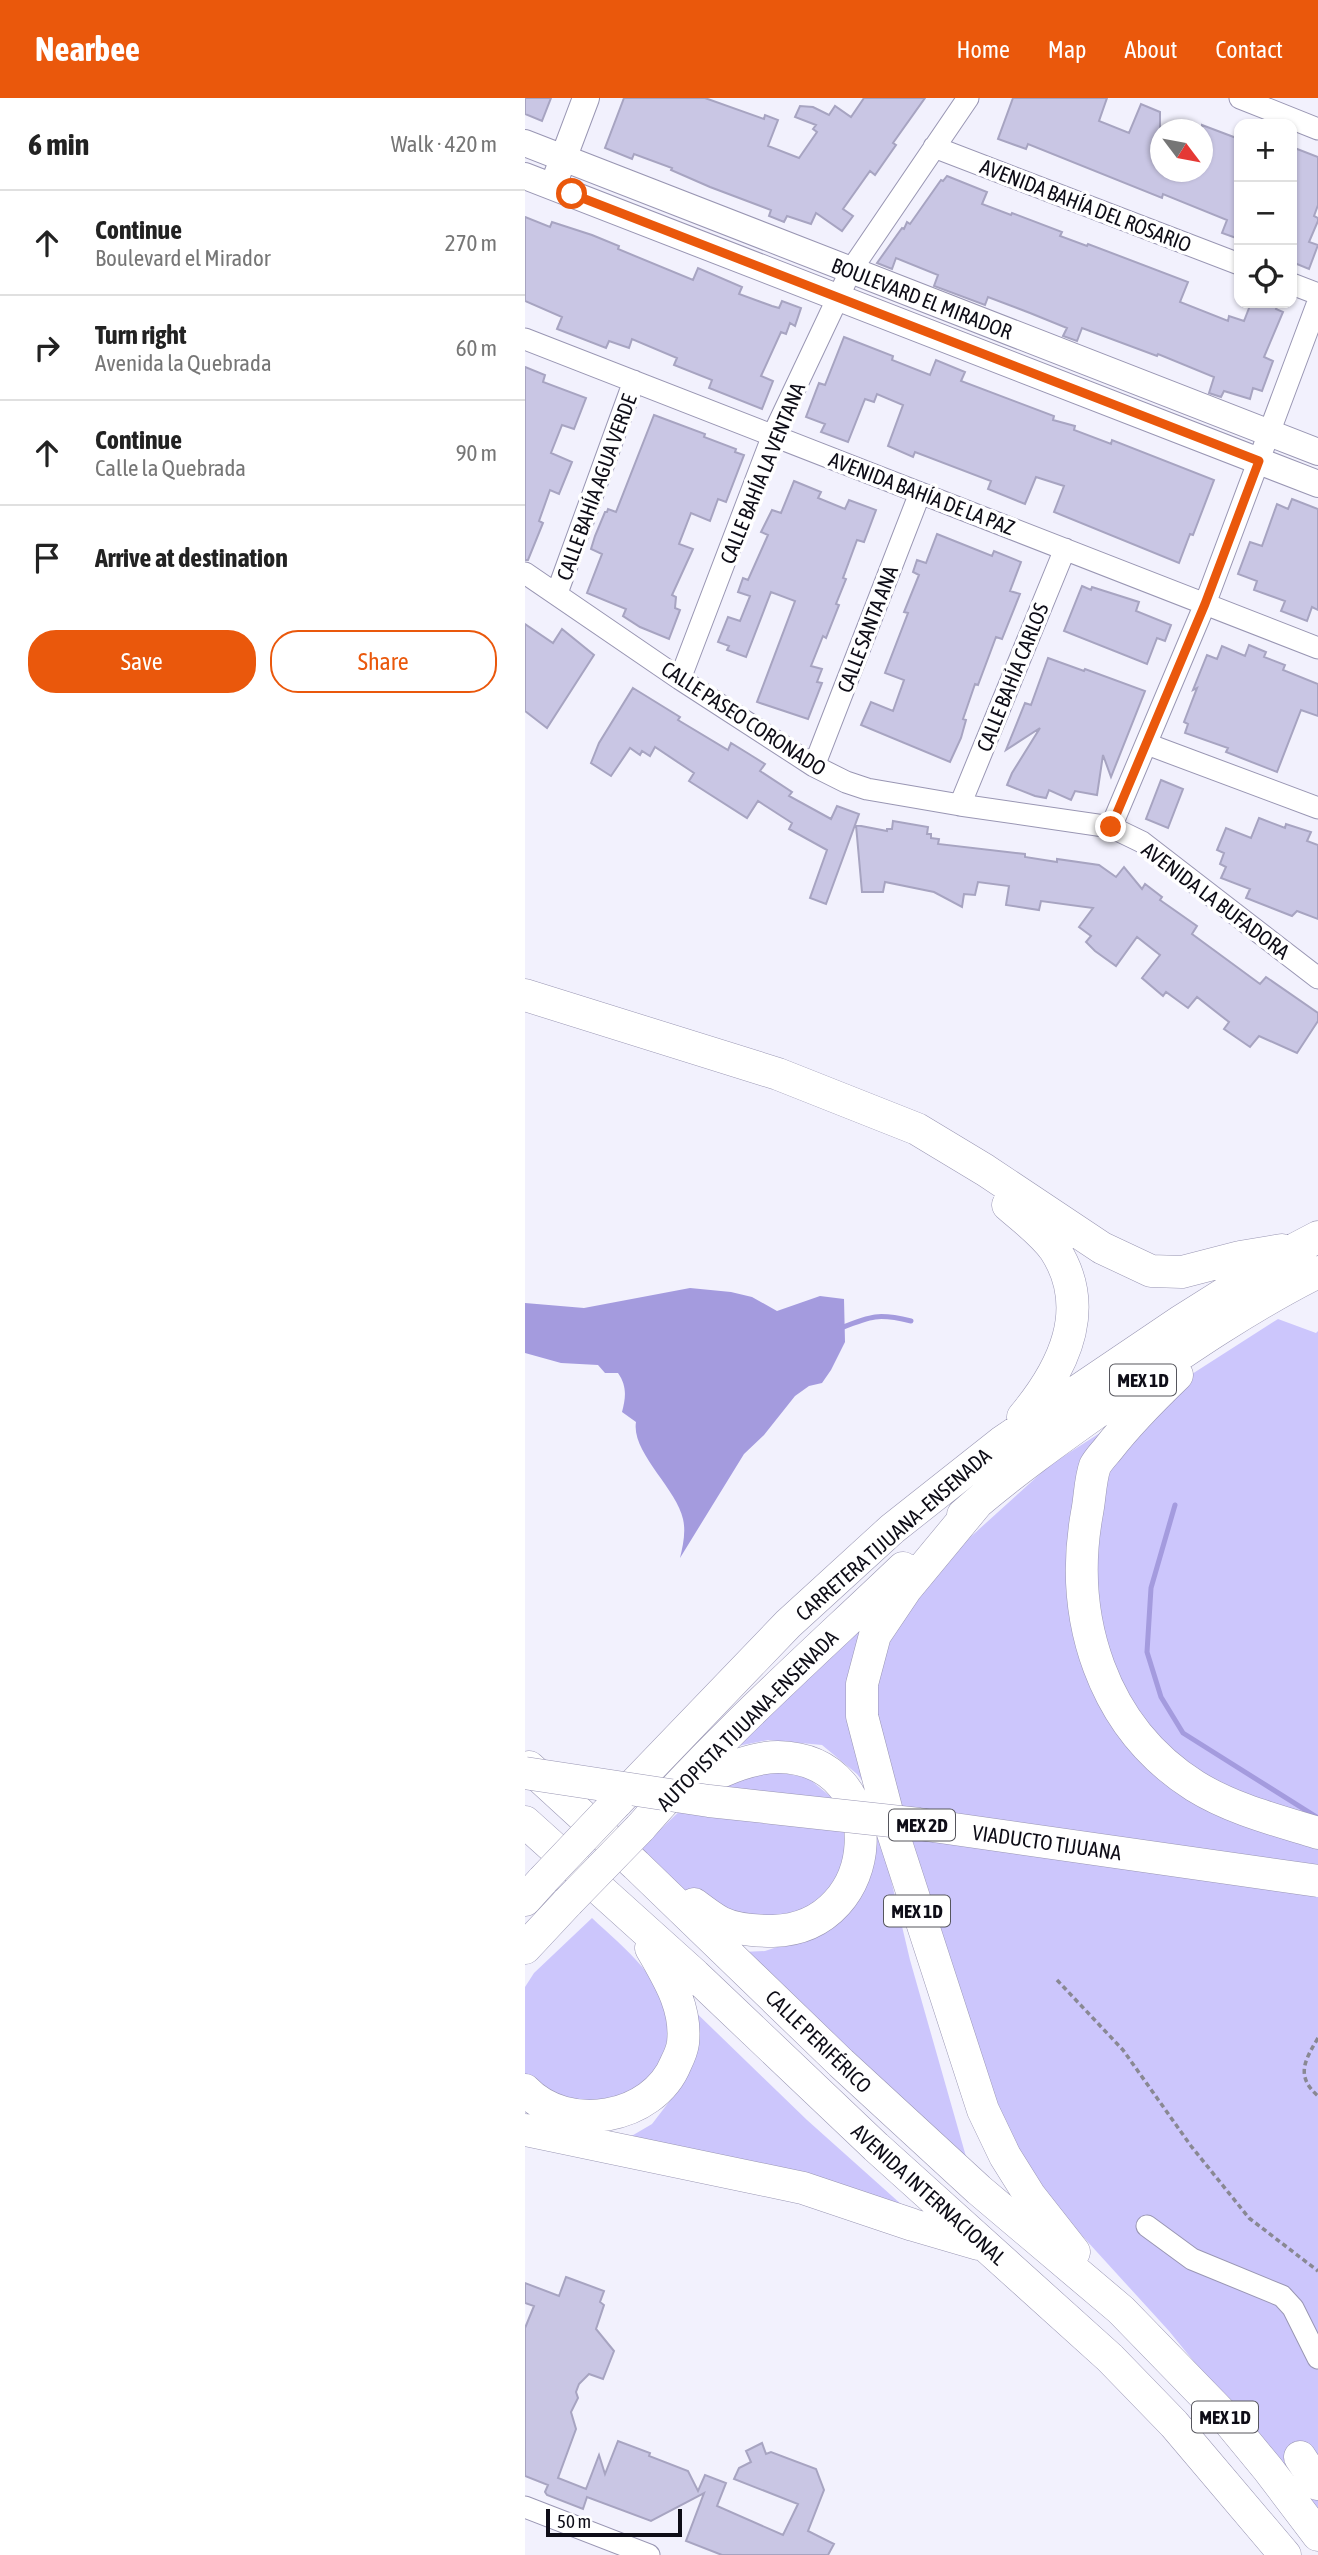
<!DOCTYPE html>
<html lang="en">
<head>
<meta charset="utf-8">
<style>
  :root { --surface:#fff; --page:#f2f2f2; --text:#222; --muted:#767676; --line:#e0e0e0; --accent:#ea580c }
  body { margin:0; font-family:"Asap Condensed",sans-serif; background:var(--page); color:var(--text) }
  .controls { position:absolute; right:21px; top:21px; display:grid; overflow:hidden; border-radius:14px; box-shadow:0 2px 5px #0004 }
  .controls button { width:63px; height:63px; display:grid; place-items:center; padding:0; border:0; border-bottom:2px solid var(--line); background:var(--surface); color:var(--text); font:35px sans-serif }
  .compass { position:absolute; left:625px; top:21px; width:63px; height:63px; border-radius:50%; background:var(--surface); box-shadow:0 2px 5px #0004; rotate:122deg }
  .scale { position:absolute; left:21px; bottom:18px; width:136px; box-sizing:border-box; padding-left:7px; border:4px solid #0e0d17; border-top:0; font-size:19px; line-height:24px; white-space:nowrap; color:#0e0d17; -webkit-text-stroke:5px #fff; paint-order:stroke }
  .stop { position:absolute; width:21px; height:21px; margin:-16px; border:5px solid #ea580c; border-radius:50%; background:#fff }
  .stop.end { background:#ea580c; border-color:#fff; box-shadow:0 2px 7px #0008 }
  .list { margin:0; padding:0; list-style:none }
  h2 { display:flex; justify-content:space-between; align-items:center; height:91px; margin:0; padding:0 28px; font-size:30px }
  h2 small { font-size:23px; font-weight:400; color:var(--muted) }
  .list li { display:grid; grid-template-columns:46px 1fr auto; gap:21px; align-items:center; box-sizing:border-box; height:105px; padding:0 28px; border-top:2px solid var(--line) }
  .list b { display:block; font-size:26px; white-space:nowrap }
  .list p { margin:0; font-size:23px; white-space:nowrap; color:var(--muted) }
  .list em { font-size:23px; font-style:normal; color:var(--muted) }
  .actions { display:flex; gap:14px; padding:21px 28px }
  .actions a { flex:1; padding:16px 0; border:2px solid var(--accent); border-radius:28px; text-align:center; font-size:24px; color:var(--accent) }
  .actions .main { background:var(--accent); color:#fff }
  .icon { flex:none; width:38px; height:38px; fill:none; stroke:currentColor; stroke-width:2; stroke-linecap:round; stroke-linejoin:round }
  .map { position:relative; flex:none; width:793px; height:2457px; overflow:hidden }
  header { display:flex; align-items:center; gap:42px; box-sizing:border-box; height:98px; padding:0 35px; background:var(--accent); color:#fff }
  header strong { font-size:33px }
  nav { display:flex; gap:38px; margin-inline-start:auto; font-size:24px }
  main { display:flex }
  aside { flex:1; background:var(--surface) }
  .map>svg:first-child { display:block }
</style>
</head>
<body>
<header>
<strong>Nearbee</strong>
<nav><a>Home</a><a>Map</a><a>About</a><a>Contact</a></nav>
</header>
<main>
<aside>
<h2>6 min<small>Walk · 420 m</small></h2>
<ul class="list">
<li><svg class="icon" aria-label="ahead" viewBox="0 0 24 24"><path d="M12 20V5M6 11l6-6 6 6"/></svg><div><b>Continue</b><p>Boulevard el Mirador</p></div><em>270 m</em></li>
<li><svg class="icon" aria-label="right" viewBox="0 0 24 24"><path d="M7 20v-9h11M14 6l5 5-5 5"/></svg><div><b>Turn right</b><p>Avenida la Quebrada</p></div><em>60 m</em></li>
<li><svg class="icon" aria-label="ahead" viewBox="0 0 24 24"><path d="M12 20V5M6 11l6-6 6 6"/></svg><div><b>Continue</b><p>Calle la Quebrada</p></div><em>90 m</em></li>
<li><svg class="icon" aria-label="arrive" viewBox="0 0 24 24"><path d="M6 21V4h12l-3 4 3 4H6"/></svg><div><b>Arrive at destination</b></div></li>
</ul>
<div class="actions"><a class="main">Save</a><a>Share</a></div>
</aside>
<div class="map">
<svg width="793" height="2457" viewBox="0 0 793 2457">
  <rect width="100%" height="100%" fill="#f2f1fd"/>
  <!-- green -->
  <path fill="#ccc6fc" d="M753,1221l38,14 2,-2v1183l-149,-183 -124,-136 -40,-60 -137,-413 1,-57 54,-85 127,-115z
    M340,1528l-4,127 49,207 59,207 -227,-215 23,-1 49,-16 60,-78 3,-16 -2,-29 -7,-24 -11,-14 -35,-29 -54,-5 -35,7z
    M227,1669l56,11 28,23 10,20 1,30 -6,25 -33,40h-101l-75,-60 68,-64z
    M67,1820c40,38 95,77 70,140 -4,9 -9,22 -16,29 -8,8 -46,22 -59,27l-62,-35v-92l9,-14z
    M159,1903l123,119 123,110 -307,-89 29,-17 33,-43 7,-20z"/>
  <!-- water -->
  <path fill="#a49bde" d="M165,1190l41,4 21,5 25,14 43,-15 24,3 1,43 -14,28 -9,13 -13,3 -14,10 -31,39 -20,19 -64,104c3,-12 6,-26 3,-39 -6,-30 -52,-67 -47,-97l-14,-10c4,-15 5,-26 -4,-39h-13l-7,-8 -37,-2 -36,-10v-50l59,5z"/>
  <g fill="none" stroke-linecap="round" stroke-linejoin="round">
    <!-- stream -->
    <path stroke="#a49bde" stroke-width="5" d="M316,1230c30,-12 37,-15 70,-7
      M650,1407l-24,83 -4,64 14,45 22,36 135,85"/>
  </g>
  <!-- building -->
  <path fill="#c9c6e4" stroke="#a7a4c1" stroke-width="2" d="M0,0h26l-9,23 -17,-7z
    M99,0h81l59,21 1,-4 13,5 -10,26 31,12 18,-26 -4,-3 3,-4 -21,-8 5,-11 13,1 16,8 6,-9 16,11 13,-19h61l-32,45 3,2 -21,30 -5,-4 -27,38 10,7 -11,15 -26,-18 -5,11 -24,-8 -3,6 -15,-6 2,-6 -61,-23 -39,-17 1,-2 -38,-14 -2,5 -27,-11z
    M488,0h94l-8,23 30,12 12,-29 19,8v60h42v-47l37,14v100l-17,-6 5,-13 -64,-26 -1,4 -134,-54 -2,5 -28,-10z
    M767,49l26,10v48l-4,11 4,2v3l-9,21 9,3 -9,24 -17,-7z
    M422,78l40,16 -5,12 29,11 1,-2 50,19 -2,4 27,10 1,-2 100,38 -8,20 48,19 1,-5 15,5 7,-18h27l-2,6 7,3 -19,45 9,4 -11,30 -9,-3 -3,11 -26,-8 -3,6 -12,-4 5,-16 -56,-23 -1,2 -75,-28 -5,13 -14,-5 4,-8 -37,-15 -42,-16 -3,8 -51,-19 4,-11 -42,-17 -4,11 -15,-6 25,-35 2,1 3,-7 3,2 31,-44 2,1z
    M0,119l25,10 2,-5 40,13 27,11 -1,3 75,31 5,-12 44,19 -3,7 33,12 7,2 3,-7 19,7 -6,18 -5,-3 -4,11 -5,-2 -20,44 12,5 -11,28 -53,-21 3,-8 -38,-15 3,-7 -45,-19 -3,9 -20,-7 -3,7 -49,-19 5,-12 -37,-16z
    M319,239l49,19 -1,4 38,15 6,-15 29,12 -4,9 93,35 -1,4 22,6 -1,4 37,14 1,-4 102,40 -21,55 -3,-1 -11,29 -125,-51 10,-26 -28,-9 -11,27 -37,-15 3,-8 -76,-29 -2,5 -25,-11 15,-41 -26,-11 -3,8 -9,-3 -17,43 -27,-10 4,-8 -19,-7 13,-34 6,2z
    M0,269l20,8 -2,7 43,16 -12,31 -12,-4 -11,28 21,9 -13,32 -9,-4 -11,31 4,2 -15,37h-3z
    M129,317l51,19 -1,3 32,12 -1,3 9,3 -18,47 -8,-3 -8,22 -19,-8 -12,31 14,5 -21,46 4,2 -1,11 5,2 -11,29 -29,-12 -17,-11 3,-7 -39,-16 15,-39 -11,-5 4,-13 10,-24h2l1,-3 8,3z
    M269,383l27,11 -3,6 27,11 4,-9 27,10 -12,32 -7,-2 -14,38 3,1 -10,25 3,1 -13,33 -3,-2 -12,30 11,3 -5,13 5,1 -14,36 -51,-17 38,-101 -24,-9 -25,65 -19,-7 2,-4 -11,-4 10,-25 12,4 10,-25 -12,-4 5,-14 5,2 20,-45 -7,-3 11,-22 9,3z
    M767,401l26,10v101l-6,-3 -5,14 -26,-10 4,-10 -31,-11 3,-9 -19,-7 12,-32 12,4 15,-42 11,5z
    M412,436l55,22 2,-5 27,11 -11,29 10,3 -18,45 -6,-2 -18,48 -3,-1 -12,35 3,1 -5,18 -11,24 -89,-37 10,-23 22,9 11,-31 -19,-7 23,-60 -4,-1 15,-37 -6,-3 4,-12 9,3z
    M557,488l9,4 1,-3 47,15 -3,9 35,14 -6,16 -8,-3 -10,26 -83,-33z
    M0,526l28,19 9,-14 32,26 -47,73 -22,-17z
    M724,547l17,7 -2,5 21,8 -2,5 35,14v32l-17,-6 -24,62 -51,-20 2,-4 -43,-15 3,-9 -4,-2 13,-34 -4,2 14,-35 10,4 5,-13 23,10z
    M523,560l36,13 1,-2 60,22 -34,86 -8,-22 -6,40 -22,-4 -4,9 -22,-10 -3,8 -11,-2 -28,-11 5,-12 28,-45 -34,22 19,-47 6,2z
    M108,590l47,29 -2,3 50,30 3,-7 18,11 16,10 -5,7 32,21 -3,4 42,23 6,-13 22,8 -33,90 -16,-6 17,-48 -38,-21 3,-6 -34,-22 -11,17 -58,-37 5,-8 -39,-26 -5,9 -8,-5 -2,4 -10,-7 -19,28 -20,-13 8,-20z
    M636,682l22,9 -15,39 -22,-9z
    M734,720l26,10 1,-4 25,8 -4,9 11,4v74l-21,-8 -5,5 -46,-18 4,-9 -29,-11 5,-11 -6,-3 4,-11 -7,-3 9,-22 25,10z
    M368,723l35,6 -1,7h4v4l8,1 -1,5 87,10v3l32,5v-3l42,6 17,12 8,-10 18,22 3,-5 17,13 -2,3 37,26 -5,8 68,50 6,-7 52,36v8l-21,32 -38,-17 -9,11 -26,-18 5,-7 -32,-25 -9,11 -22,-16 -3,4 -21,-18 18,-23 -23,-18 -21,29 -21,-15 -9,-9 5,-6 -12,-9 14,-19 -52,-7 -2,9 -33,-5 3,-19 -31,-4 -3,13 -11,-1 -2,13 -28,-15 -49,-10 -2,10h-21l-6,-67 31,6v-2h5z
    M41,2179l38,14 -4,11 4,3 -8,24 18,22 -11,28 -14,-5 -10,10 -3,8 2,6 -7,14 5,17 -18,49 28,11 13,-34 6,19 13,-33 32,12 -1,3 39,15 10,20 7,-16 21,8 -9,23 66,29 15,-31 -64,-25 5,-11 12,-6 -5,-11 16,-8 4,11 5,-2 45,17 8,21 -16,41 26,13 -6,11h-106l-36,-14 18,-48 -53,28 -64,-24 -4,12 -36,-14 -2,-3 3,-7 -23,-9v-148l9,-22 -9,-3v-20l34,13z"/>
  <g fill="none" stroke-linecap="round" stroke-linejoin="round">
    <!-- minor casing -->
    <g stroke="#9996b3" stroke-width="23">
      <path id="minor" d="M715,0l78,31
        M409,49l305,117
        M767,186l26,10
        M0,241l793,309
        M0,475l155,106 134,87 32,16 21,7 93,16 151,22 31,15 176,136
        M32,495l77,-212
        M155,581l93,-244 78,-165 117,-172
        M622,646l171,64
        M289,668l106,-273
        M435,707l105,-256
        M586,729l94,-223 113,-302
        M622,2128l45,33 90,37 11,12 25,50
        M0,2409l124,48"/>
    </g>
    <!-- major casing -->
    <g stroke="#9996b3" stroke-width="28">
      <path id="major" d="M0,45l793,309
        M32,77l29,-77
        M0,78l793,308"/>
    </g>
    <!-- highway casing -->
    <g stroke="#9996b3" stroke-width="33">
      <path id="highway" d="M0,897l253,79 139,55 68,41 117,78 49,23 31,1 58,-15 42,-7
        M483,1107c16,14 35,28 47,45 38,59 8,119 -32,167
        M652,1277c-25,24 -48,47 -69,74 -4,5 -10,11 -13,17 -5,14 -5,32 -8,47 -19,105 15,214 108,273 37,23 81,34 123,47
        M453,1404l-72,87 -31,46 -13,49v32l29,111 92,283 22,46 25,40 44,56
        M438,1417c50,-44 106,-83 161,-122 62,-43 126,-87 194,-121
        M4,1669l107,98 205,198 138,127 142,120 105,108 42,51 50,66
        M162,1689c28,-12 60,-30 91,-30 116,2 106,171 -5,174 -17,0 -37,-1 -53,-9 -9,-5 -18,-12 -26,-18
        M91,1705l172,-179 104,-95 110,-87 179,-121 116,-73 21,-11
        M0,1724l170,153 181,172 234,211 64,66 111,131
        M115,1730c81,-93 174,-175 263,-260
        M0,1802l18,-20
        M0,1850l43,-46
        M0,1992c42,44 128,30 151,-27 3,-6 6,-13 7,-20 4,-36 -15,-65 -32,-95
        M0,2032l278,58 110,37 65,19
        M775,2359l18,27"/>
    </g>
    <!-- path -->
    <path stroke="#898893" stroke-width="3.5" stroke-dasharray="5 3.5" stroke-linecap="butt" d="M532,1882l66,70 68,96 58,72 69,53
      M793,1940c-13,22 -23,38 0,58"/>
    <!-- minor -->
    <use href="#minor" stroke="#fff" stroke-width="21"/>
    <!-- major -->
    <use href="#major" stroke="#fff" stroke-width="26"/>
    <!-- highway -->
    <use href="#highway" stroke="#fff" stroke-width="32"/>
    <!-- highway-bridge casing -->
    <g stroke="#9996b3" stroke-width="33" stroke-linecap="butt">
      <path id="highway-bridge" d="M0,1675l184,28 210,23 399,57
        M18,1782l73,-77
        M43,1804l72,-74"/>
    </g>
    <!-- highway-bridge -->
    <use href="#highway-bridge" stroke="#fff" stroke-width="32"/>
  </g>
  <g fill="none" stroke-linecap="round" stroke-linejoin="round">
    <!-- route -->
    <path stroke="#ea580c" stroke-width="9" d="M47,96l687,267 -54,143 -94,223"/>
  </g>
  <g text-anchor="middle" dominant-baseline="central" stroke-width="7" stroke-linejoin="round" paint-order="stroke">
    <!-- shield labels -->
    <g fill="#fff" stroke="#56565d" stroke-width="2">
      <rect x="585" y="1266.5" width="66" height="31" rx="5"/>
      <rect x="364" y="1711.5" width="66" height="31" rx="5"/>
      <rect x="359" y="1797.5" width="66" height="31" rx="5"/>
      <rect x="667" y="2303.5" width="66" height="31" rx="5"/>
    </g>
    <g font-size="19" font-weight="bold" fill="#0e0d17">
      <text x="618" y="1282">MEX 1D</text>
      <text x="397" y="1727">MEX 2D</text>
      <text x="392" y="1813">MEX 1D</text>
      <text x="700" y="2319">MEX 1D</text>
    </g>
    <!-- street labels -->
    <g font-size="21" fill="#0e0d17" stroke="#fff">
      <text transform="translate(561 107) rotate(21)">AVENIDA BAHÍA DEL ROSARIO</text>
      <text transform="translate(397 200) rotate(21)">BOULEVARD EL MIRADOR</text>
      <text transform="translate(237 375) rotate(-68)">CALLE BAHÍA LA VENTANA</text>
      <text transform="translate(71 389) rotate(-70)">CALLE BAHÍA AGUA VERDE</text>
      <text transform="translate(397 395) rotate(21)">AVENIDA BAHÍA DE LA PAZ</text>
      <text transform="translate(342 531) rotate(-69)">CALLE SANTA ANA</text>
      <text transform="translate(487 579) rotate(-68)">CALLE BAHÍA CARLOS</text>
      <text transform="translate(219 620) rotate(33)">CALLE PASEO CORONADO</text>
      <text transform="translate(691 802) rotate(37)">AVENIDA LA BUFADORA</text>
      <text transform="translate(368 1436) rotate(-41)">CARRETERA TIJUANA–ENSENADA</text>
      <text transform="translate(222 1622) rotate(-45)">AUTOPISTA TIJUANA-ENSENADA</text>
      <text transform="translate(522 1744) rotate(8)">VIADUCTO TIJUANA</text>
      <text transform="translate(294 1943) rotate(44)">CALLE PERIFÉRICO</text>
      <text transform="translate(404 2096) rotate(42)">AVENIDA INTERNACIONAL</text>
    </g>
  </g>
</svg>
<div class="controls">
<button>+</button>
<button>−</button>
<button><svg class="icon" aria-label="locate" viewBox="0 0 24 24"><circle cx="12" cy="12" r="6"/><path d="M12 2v4M12 18v4M2 12h4M18 12h4"/></svg></button>
</div>
<svg class="compass" viewBox="-18 -18 36 36"><path d="M0-13l5 13h-10z" fill="#e53935"/><path d="M0 13l5-13h-10z" fill="#767676"/></svg>
<div class="scale">50 m</div>
<div class="stop" style="left:47px;top:96px"></div>
<div class="stop end" style="left:586px;top:729px"></div>
</div>
</main>
</body>
</html>
